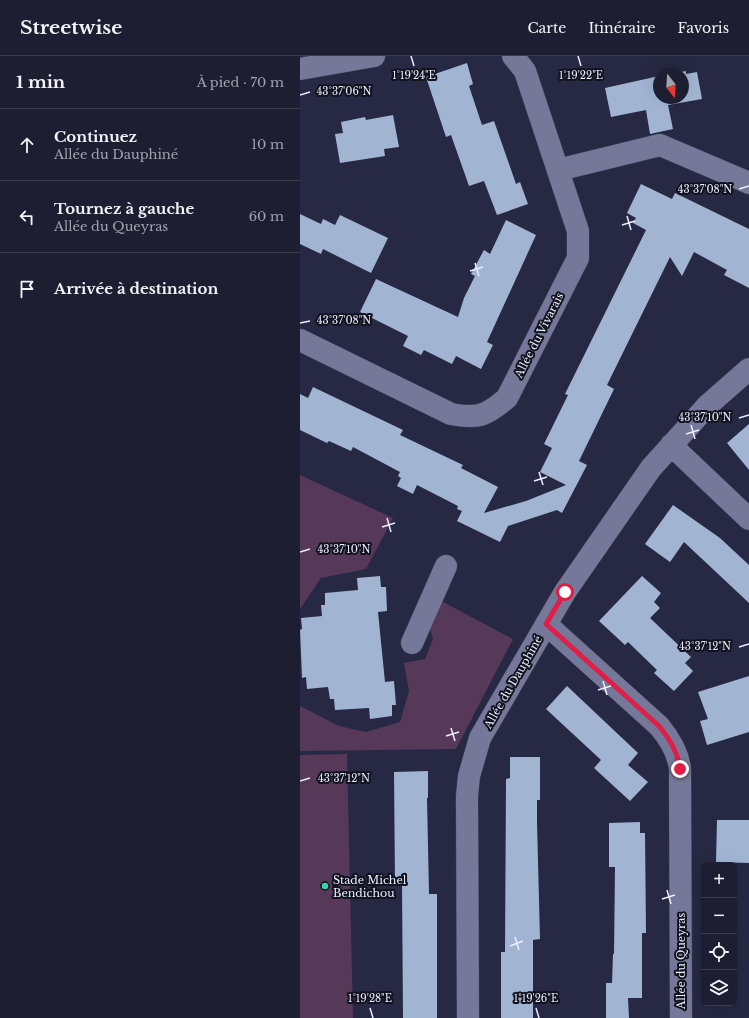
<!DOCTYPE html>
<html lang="fr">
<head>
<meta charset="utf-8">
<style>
  :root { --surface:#1d1e32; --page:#2a2b3e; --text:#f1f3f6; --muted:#a0a2ac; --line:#3b3c4d }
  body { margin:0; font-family:"Libre Baskerville",serif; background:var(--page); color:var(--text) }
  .controls { position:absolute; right:12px; bottom:12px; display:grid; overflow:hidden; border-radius:6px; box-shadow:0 4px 16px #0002 }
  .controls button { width:36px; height:36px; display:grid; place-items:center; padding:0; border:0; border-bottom:1px solid var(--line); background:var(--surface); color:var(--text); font:20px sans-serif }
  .compass { position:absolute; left:353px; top:12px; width:36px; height:36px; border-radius:50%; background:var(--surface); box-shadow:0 4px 16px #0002; rotate:163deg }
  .stop { position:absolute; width:12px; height:12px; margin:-9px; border:3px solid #e11d48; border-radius:50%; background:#fff }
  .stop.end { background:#e11d48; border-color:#fff; box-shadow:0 1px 4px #0008 }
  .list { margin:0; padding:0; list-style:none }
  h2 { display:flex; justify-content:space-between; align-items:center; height:52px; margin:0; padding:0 16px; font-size:17px }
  h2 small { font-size:13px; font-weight:400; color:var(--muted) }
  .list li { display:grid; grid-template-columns:26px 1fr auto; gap:12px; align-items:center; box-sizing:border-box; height:72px; padding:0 16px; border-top:1px solid var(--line) }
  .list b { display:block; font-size:15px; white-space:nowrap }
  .list p { margin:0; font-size:13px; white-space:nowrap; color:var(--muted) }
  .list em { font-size:13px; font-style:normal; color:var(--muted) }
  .icon { flex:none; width:22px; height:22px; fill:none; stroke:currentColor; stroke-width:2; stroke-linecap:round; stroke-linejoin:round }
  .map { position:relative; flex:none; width:449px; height:962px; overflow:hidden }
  header { display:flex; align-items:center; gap:24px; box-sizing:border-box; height:56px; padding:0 20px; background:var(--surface); border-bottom:1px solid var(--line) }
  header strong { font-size:19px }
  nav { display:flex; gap:22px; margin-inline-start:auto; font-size:14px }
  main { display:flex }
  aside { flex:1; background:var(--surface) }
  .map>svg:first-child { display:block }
</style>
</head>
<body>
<header>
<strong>Streetwise</strong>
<nav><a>Carte</a><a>Itinéraire</a><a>Favoris</a></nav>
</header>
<main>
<aside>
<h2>1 min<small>À pied · 70 m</small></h2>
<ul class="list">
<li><svg class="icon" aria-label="ahead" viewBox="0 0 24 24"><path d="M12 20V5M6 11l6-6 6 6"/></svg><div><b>Continuez</b><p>Allée du Dauphiné</p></div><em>10 m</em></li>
<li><svg class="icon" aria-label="left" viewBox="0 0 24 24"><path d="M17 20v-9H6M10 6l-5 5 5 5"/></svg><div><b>Tournez à gauche</b><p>Allée du Queyras</p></div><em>60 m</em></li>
<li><svg class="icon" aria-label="arrive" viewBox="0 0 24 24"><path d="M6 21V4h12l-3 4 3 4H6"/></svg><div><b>Arrivée à destination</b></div></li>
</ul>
</aside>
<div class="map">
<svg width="449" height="962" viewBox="0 0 449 962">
  <rect width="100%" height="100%" fill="#272843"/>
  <!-- green -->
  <path fill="#563958" d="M0,419l93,43 -27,51 -45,9 -21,31z
    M143,546l70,37 -57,110 -156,2v-45l39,20 27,6 34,-10 9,-31 -5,-28 21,-4 8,-20 -4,-14 10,-19z
    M47,698l6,264h-53v-263z"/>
  <!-- building -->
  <path fill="#a1b5d3" d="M167,7l6,21 -4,2 13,39 12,-4 22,63 4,-2 8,22 -31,11 -13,-34 -15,5 -18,-51 -5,2 -20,-60z
    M386,15v3l11,-2 5,27 -34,6 5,24 -23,5 -4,-24 -35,7 -6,-29 54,-12v22h24v-24h-12z
    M93,59l6,32 -15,2 1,7 -45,7 -5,-29 8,-1 -2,-11 24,-5 1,3z
    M341,128l31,15 3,-6 74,36v59l-25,-13 3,-5 -33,-18 -12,24 -12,-19 -63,128 7,4 -35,72 8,4 -25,48 -5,-3 -49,16 -8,16 -43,-21 5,-10 -5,-2 1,-3 -41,-21 -4,9 -16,-8 4,-8 -3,-2 2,-4 -47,-25 -2,4 -22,-10 -2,2 -27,-13v-36l8,4 5,-11 90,43 -3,5 63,30 -2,3 37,19 -14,26 42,-12 40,-16 -26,-13 12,-24 -8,-4 24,-49 -3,-1 81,-164 -13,-7 3,-5 -9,-5z
    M0,158l21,10 2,-5 12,6 5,-10 48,23 -17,35 -48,-24 -2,5 -21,-10z
    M206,164l30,15 -49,107 6,3 -12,24 -25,-13 -4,8 -28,-14 -3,5 -18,-9 5,-10 -48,-24 16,-33 82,38 6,-19 11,-22 -4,-2 13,-24 6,4z
    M449,368v46l-22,-27z
    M373,449l47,33 29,27v38l-65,-61 -14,20 -25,-18z
    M80,520l1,11h5l1,24 -9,1 7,70 9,-1 2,24h-4v11l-22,3 -1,-11 -34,2 -1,-11h-4l-2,-12 -21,2 -1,-12 -4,1 -2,-48 2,-1 -1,-11 21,-2 -1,-11h4v-12l33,-3 -1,-12z
    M342,520l19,17 -7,9 6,6 -10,10 41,39 -6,6 8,8 -19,20 -20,-18 3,-3 -29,-28 -3,3 -26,-24z
    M449,620v56l-42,13 -7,-24 8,-2 -10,-27z
    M267,630l71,67 -10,12 20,17 -18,19 -36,-33 7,-8 -55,-51z
    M210,701h30v43h-3v22l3,117 -7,1v78h-32v-66h4l1,-173 4,-1z
    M128,715v27h-1l2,96h8v124h-34l-1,-134h-7l-1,-112z
    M417,764h32v43l-33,-1z
    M340,766v11h5l1,100h-4v65h-14l1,20h-23v-35h6l1,-29h1l1,-87h-6v-44z"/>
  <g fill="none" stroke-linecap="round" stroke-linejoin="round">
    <!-- minor casing -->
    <g stroke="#44455c" stroke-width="23">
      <path id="minor" d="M0,13l74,-13
        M258,114l102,-25 89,38
        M0,284l151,74c27,5 35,2 56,-16l71,-140v-27l-53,-160 -12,-15
        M371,389l78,74
        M246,568l113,102c11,13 19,26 21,43l1,249
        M112,587l34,-77
        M168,962l-1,-222 2,-20 11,-38 85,-146 86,-124 57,-63 41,-36"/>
    </g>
    <!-- minor -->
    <use href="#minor" stroke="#757898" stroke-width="22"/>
  </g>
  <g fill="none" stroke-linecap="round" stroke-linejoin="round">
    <!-- route -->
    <path stroke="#e11d48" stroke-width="5" d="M265,536l-19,32 113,102c11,13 19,26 21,43"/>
  </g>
  <!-- ticks -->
  <path fill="none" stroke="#eaedff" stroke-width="1.5" d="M111,0l3,10M278,0l3,10M0,39l10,-3M439,133l10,-3M327,160l4,14M322,169l13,-4M175,207l4,13M170,215l13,-4M0,267l10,-2M439,362l10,-3M391,369l4,14M386,378l13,-4M239,416l4,13M234,425l13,-4M87,462l4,14M82,471l13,-4M0,496l10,-3M439,591l10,-3M303,625l4,14M298,634l13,-4M151,672l4,13M146,680l13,-4M0,725l10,-3M367,834l4,14M362,843l13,-4M215,881l4,13M210,890l13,-5M70,952l3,10M236,952l3,10"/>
  <!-- markers -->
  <circle fill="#32d4a9" stroke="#11121e" stroke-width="1.5" cx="25" cy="830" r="4"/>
  <g text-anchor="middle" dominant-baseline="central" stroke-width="4" stroke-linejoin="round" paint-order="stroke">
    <!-- street labels -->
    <g font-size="11" fill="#eaedff" stroke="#11121e">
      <text transform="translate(239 279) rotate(-63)">Allée du Vivarais</text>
      <text transform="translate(213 626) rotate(-60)">Allée du Dauphiné</text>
      <text transform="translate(381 905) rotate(-90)">Allée du Queyras</text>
    </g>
    <!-- poi labels -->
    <g font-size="11" fill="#eaedff" stroke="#11121e" text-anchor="start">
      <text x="33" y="824">Stade Michel<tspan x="33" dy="13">Bendichou</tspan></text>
    </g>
  </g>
  <g font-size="10" text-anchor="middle" fill="#eaedff" stroke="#11121e" stroke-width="4" stroke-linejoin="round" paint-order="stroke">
    <text x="114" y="23">1°19'24"E</text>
    <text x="281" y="23">1°19'22"E</text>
    <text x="44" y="39">43°37'06"N</text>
    <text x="405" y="137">43°37'08"N</text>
    <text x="44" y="268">43°37'08"N</text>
    <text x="405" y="365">43°37'10"N</text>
    <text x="44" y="497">43°37'10"N</text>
    <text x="405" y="594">43°37'12"N</text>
    <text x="44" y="726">43°37'12"N</text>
    <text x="70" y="946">1°19'28"E</text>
    <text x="236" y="946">1°19'26"E</text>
  </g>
</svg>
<div class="controls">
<button>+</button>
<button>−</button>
<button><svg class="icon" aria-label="locate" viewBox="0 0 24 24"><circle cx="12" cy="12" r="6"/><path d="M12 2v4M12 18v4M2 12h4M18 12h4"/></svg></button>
<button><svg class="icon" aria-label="layers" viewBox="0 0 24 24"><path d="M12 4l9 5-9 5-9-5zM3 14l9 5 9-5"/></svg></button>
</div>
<svg class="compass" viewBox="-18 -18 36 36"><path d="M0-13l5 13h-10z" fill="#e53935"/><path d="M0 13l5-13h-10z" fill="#a0a2ac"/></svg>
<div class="stop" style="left:265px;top:536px"></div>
<div class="stop end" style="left:380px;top:713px"></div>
</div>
</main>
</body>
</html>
